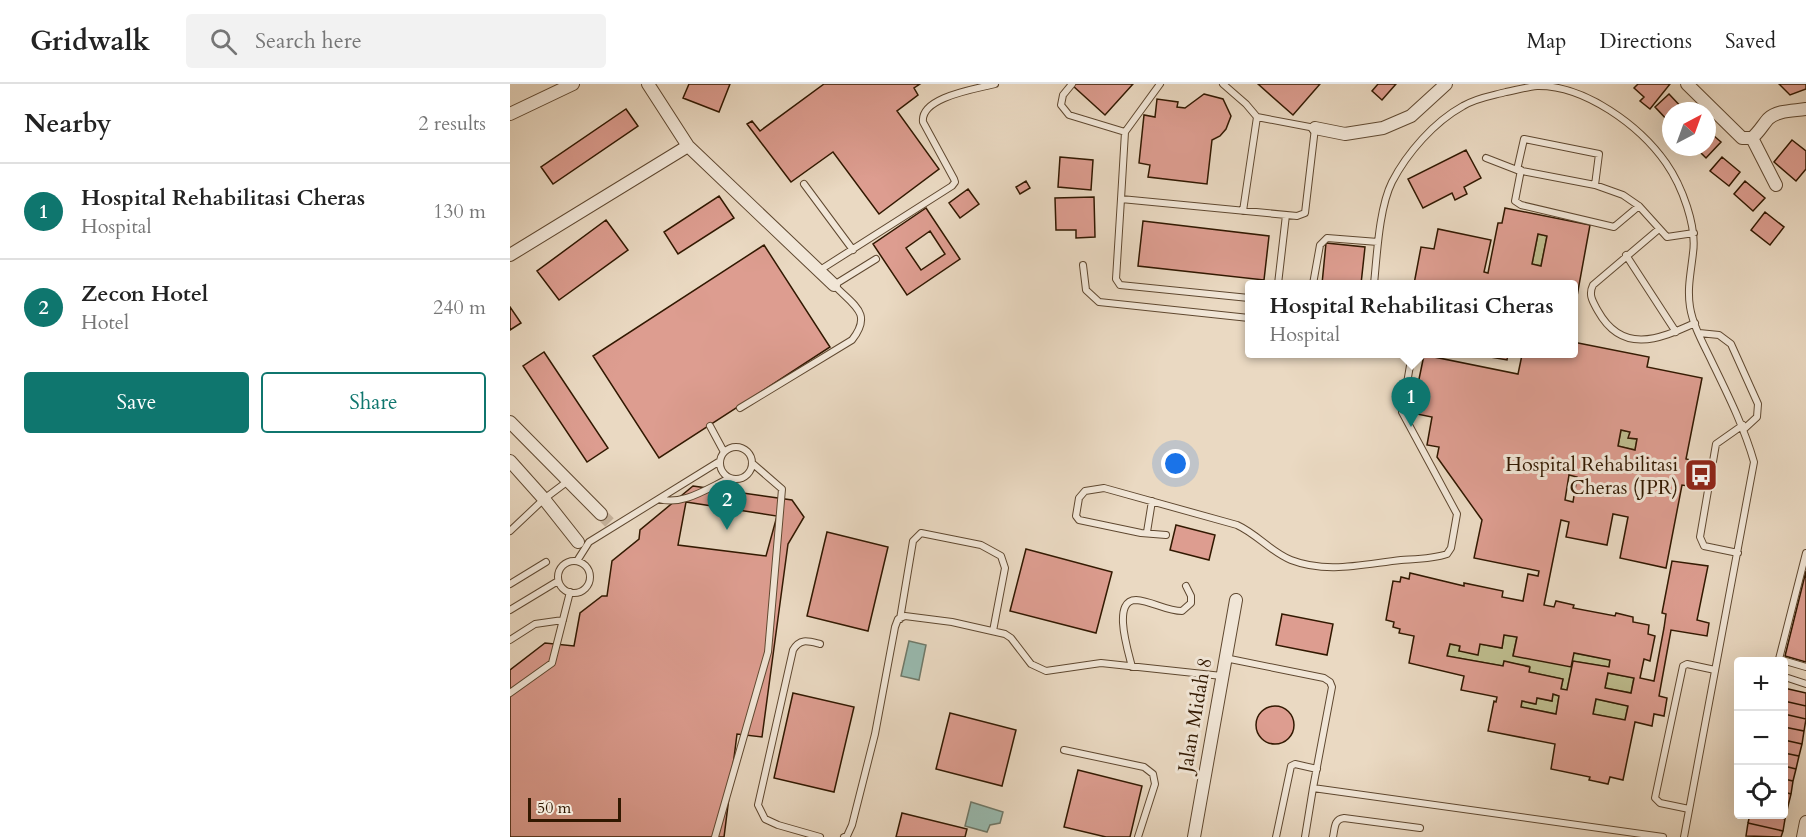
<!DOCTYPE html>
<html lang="en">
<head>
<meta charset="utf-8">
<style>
  :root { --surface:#fff; --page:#f2f2f2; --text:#222; --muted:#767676; --line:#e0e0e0; --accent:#0f766e }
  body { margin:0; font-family:Cardo,serif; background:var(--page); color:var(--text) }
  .controls { position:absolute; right:18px; bottom:18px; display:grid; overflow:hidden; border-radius:6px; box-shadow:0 6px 24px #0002 }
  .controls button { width:54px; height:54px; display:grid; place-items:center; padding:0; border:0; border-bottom:2px solid var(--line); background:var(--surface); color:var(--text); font:30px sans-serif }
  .compass { position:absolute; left:1152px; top:18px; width:54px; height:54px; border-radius:50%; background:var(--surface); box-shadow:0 6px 24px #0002; rotate:41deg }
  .scale { position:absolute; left:18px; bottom:15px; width:93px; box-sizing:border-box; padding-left:6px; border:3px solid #311800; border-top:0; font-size:16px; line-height:21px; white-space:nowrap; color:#311800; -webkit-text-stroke:4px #f1e6d7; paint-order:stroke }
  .you { position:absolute; left:666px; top:380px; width:21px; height:21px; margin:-15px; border:4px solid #fff; border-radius:50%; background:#1a73e8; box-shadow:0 0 0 9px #1a73e833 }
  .badge { display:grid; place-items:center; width:39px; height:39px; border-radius:50%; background:var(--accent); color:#fff; font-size:20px; font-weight:700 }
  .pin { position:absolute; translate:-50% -50px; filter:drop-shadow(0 2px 3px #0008) }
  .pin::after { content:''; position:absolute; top:32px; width:21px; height:18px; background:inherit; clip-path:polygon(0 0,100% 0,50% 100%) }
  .popup { position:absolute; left:735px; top:196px; width:333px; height:78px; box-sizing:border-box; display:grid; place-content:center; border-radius:6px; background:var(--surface); filter:drop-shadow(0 2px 4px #0005); font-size:20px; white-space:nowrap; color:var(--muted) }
  .popup b { font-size:22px; color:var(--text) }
  .popup::after { content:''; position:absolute; left:50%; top:100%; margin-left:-12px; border:12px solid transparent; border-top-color:var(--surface) }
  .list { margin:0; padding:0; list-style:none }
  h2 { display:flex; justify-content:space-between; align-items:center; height:78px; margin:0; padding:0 24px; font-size:26px }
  h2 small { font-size:20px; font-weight:400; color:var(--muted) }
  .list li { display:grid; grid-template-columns:39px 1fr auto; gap:18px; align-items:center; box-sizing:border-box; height:96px; padding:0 24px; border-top:2px solid var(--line) }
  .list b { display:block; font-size:22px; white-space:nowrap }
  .list p { margin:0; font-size:20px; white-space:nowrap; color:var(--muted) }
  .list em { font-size:20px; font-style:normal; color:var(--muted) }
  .actions { display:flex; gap:12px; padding:18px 24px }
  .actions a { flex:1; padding:14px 0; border:2px solid var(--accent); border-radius:6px; text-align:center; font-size:21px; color:var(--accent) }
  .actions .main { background:var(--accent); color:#fff }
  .icon { flex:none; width:33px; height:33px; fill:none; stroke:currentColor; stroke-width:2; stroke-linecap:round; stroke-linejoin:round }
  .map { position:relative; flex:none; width:1296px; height:753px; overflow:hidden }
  header { display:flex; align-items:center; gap:36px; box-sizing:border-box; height:84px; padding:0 30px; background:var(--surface); border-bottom:2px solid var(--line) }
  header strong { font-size:28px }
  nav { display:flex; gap:33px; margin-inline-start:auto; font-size:21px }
  .search { width:420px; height:54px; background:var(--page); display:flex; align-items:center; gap:15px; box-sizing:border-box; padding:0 21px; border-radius:6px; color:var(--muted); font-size:22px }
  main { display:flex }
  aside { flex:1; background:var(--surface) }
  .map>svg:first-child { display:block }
</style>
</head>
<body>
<header>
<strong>Gridwalk</strong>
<div class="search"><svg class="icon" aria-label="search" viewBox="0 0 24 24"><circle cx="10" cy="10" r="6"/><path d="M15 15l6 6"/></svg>Search here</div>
<nav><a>Map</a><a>Directions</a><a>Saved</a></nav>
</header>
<main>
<aside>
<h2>Nearby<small>2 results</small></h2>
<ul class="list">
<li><span class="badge">1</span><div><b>Hospital Rehabilitasi Cheras</b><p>Hospital</p></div><em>130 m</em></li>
<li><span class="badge">2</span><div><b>Zecon Hotel</b><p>Hotel</p></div><em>240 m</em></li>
</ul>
<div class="actions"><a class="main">Save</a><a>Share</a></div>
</aside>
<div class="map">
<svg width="1296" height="753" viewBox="0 0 1296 753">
  <rect width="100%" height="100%" fill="#ead9c2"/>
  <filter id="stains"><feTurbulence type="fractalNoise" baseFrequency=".00333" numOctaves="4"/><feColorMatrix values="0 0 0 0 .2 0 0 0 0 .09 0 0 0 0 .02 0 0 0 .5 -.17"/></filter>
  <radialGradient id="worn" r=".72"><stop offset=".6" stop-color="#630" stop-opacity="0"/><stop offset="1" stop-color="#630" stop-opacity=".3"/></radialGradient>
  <!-- green -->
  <path fill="#bebd8e" stroke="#786a47" stroke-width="1.5" d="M1028,150l9,2 -6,30 -9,-2z
    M1111,346l9,2 -1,6 8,1 -2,11 -17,-4z
    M994,551l13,2 -4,18 61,-2 36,7 -1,7 -36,-6 -6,29 -6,-1 2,-10 -34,-7v-6l-25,-4 -1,4 -56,-10 3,-12 10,2 -1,5 21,-7 22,4z
    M1098,589l26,5 -3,15 -26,-5z
    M1043,610l6,2 -3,18 -35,-7 1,-6 13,3 2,-6 15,3z
    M1086,615l32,7 -3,14 -32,-6z"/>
  <!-- water -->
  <path fill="#98baaf" stroke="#6f7969" stroke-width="1.5" d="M399,557l17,4 -7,35 -18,-4z
    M461,718l32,10 -3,11 -10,2 -3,7 -22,-6z"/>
  <!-- building -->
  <path fill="#dd9d90" stroke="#311800" stroke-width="1.5" fill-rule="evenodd" d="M179,0h41l-11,28 -36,-14z
    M314,0h96l-6,4 4,7 -21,16 42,58 -60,45 -46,-62 -42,30 -44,-58 5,-3 8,10z
    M563,0h60l-28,31 -33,-30z
    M748,0h62l-27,31z
    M868,0h18l-14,16 -10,-9z
    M1128,0h32l-20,25 -10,-8 4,-4 -10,-9z
    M1269,0h27v5l-16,6z
    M694,10l19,5 8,17 -5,13 -6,7 -8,4 -5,44 -59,-7 2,-12 -11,-2 5,-48 11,2 2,-18 21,3 -1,5 8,1z
    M1159,10l16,17h-14v13l-16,-17z
    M116,25l12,17 -85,58 -12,-17z
    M1197,46l14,12 -15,16 -11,-11h12z
    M1282,56l14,11v18l-10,12 -22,-19z
    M956,66l15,28 -17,9 3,7 -12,6 -3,-7 -29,15 -15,-29z
    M550,73l33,3 -2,30 -33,-3z
    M1212,73l18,15 -11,14 -19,-15z
    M516,97l4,7 -10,6 -4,-7z
    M1235,97l20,17 -12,13 -19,-17z
    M458,105l11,15 -19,14 -11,-15z
    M209,112l15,22 -56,36 -14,-22z
    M584,113l1,40 -19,1v-8h-20l-1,-32z
    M416,124l34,51 -53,36 -34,-51zM420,147l15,23 -24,16 -15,-22z
    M995,124l85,17 -17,93v-34h-159l7,-37 13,2 4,-20 53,11 -7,32 4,1 10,-50h4zM1028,150l9,2 -6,30 -9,-2z
    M1255,128l19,15 -14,18 -19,-15z
    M96,136l22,30 -69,50 -22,-29z
    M633,137l126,15 -5,44 -126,-14z
    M816,159l39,4 -4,37h-39z
    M254,161l66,102 -171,111 -66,-102z
    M0,223l11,16 -11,7z
    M1063,258l76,15 -2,10 55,11 -16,81 14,3 -5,25 -13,-2 -16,83 -46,-10 8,-41 -15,-3 -6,31 -41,-8 3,-15 -8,-2 -17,85 10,2 2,-6 18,4 -1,3 42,8 1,-3 17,4v5l16,3 -1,9 7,2 -5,25 -6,-2 -4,19 14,3 10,-53 2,-14 -4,-1 10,-52 36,5 -11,54 12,3 -2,13 -36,-6 -12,66 8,2 -3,18 -10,-2 -2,12 -17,-4 -12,58 -13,-3 -2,7 -19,-4 1,-3 -39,-8 4,-25 -67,-13 6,-30 2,1 1,-5 -36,-7 3,-14 -55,-13 5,-27 -15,-3 1,-4 -7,-2 1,-5 -8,-2 7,-39 7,1 1,-5 8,2 1,-6 54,13v-3l39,8 -1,6 21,4 5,-27 10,2 1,-5 -65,-13 8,-38 -45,-63 2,-10 -12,-2 5,-28 -20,-4 12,-58 94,19 4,-19 -6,-1h57zM1111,346l9,2 -2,6 9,1 -2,11 -17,-4zM1059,391l8,2 -4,25 -8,-2zM994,551l13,2 -4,19 58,11 3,-14 36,7 -1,7 -36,-6 -6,29 -6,-1 2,-10 -34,-7 1,-5 -26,-6 -1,5 -56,-10 3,-12 10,2 -1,5 19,4 2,-11 22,4zM1098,589l26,5 -3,15 -26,-5zM1043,610l6,2 -3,18 -35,-7 1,-6 14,3 1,-6 15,3zM1086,615l32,7 -3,14 -32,-6z
    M34,268l64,96 -21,14 -64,-96z
    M963,270h35l-1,6z
    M183,402l99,14 12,17 -16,27 -26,193 -25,-3 -13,103h-214v-167l35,-27 29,3 6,-33 22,-17h5l5,-35 27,-22 1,-9z
    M176,418l91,14 -11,40 -88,-11z
    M666,441l39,10 -6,25 -39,-10z
    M317,448l61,15 -20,84 -61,-15z
    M516,465l86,23 -16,61 -86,-22z
    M1296,487v91l-21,-6z
    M772,530l51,10 -6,31 -51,-10z
    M1274,604l22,5v13l-22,-5z
    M283,609l61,14 -20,85 -60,-14z
    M1274,617l22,5v13l-22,-5z
    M746 641a19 19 0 1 1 38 0a19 19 0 1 1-38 0Z
    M440,629l66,17 -14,56 -66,-17z
    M1274,630l22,5 -2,12 -20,-4z
    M1274,643l20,4 -2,13 -18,-4z
    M1274,656l18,4 -3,12 -15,-3z
    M1274,669l15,3 -3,13 -12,-3z
    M1274,682l12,3 -3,12 -9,-2z
    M568,686l64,16 -12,51h-24l-42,-10z
    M1274,695l9,2 -2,13 -7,-2z
    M1274,708l7,2 -3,12 -4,-1z
    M1274,721l4,1 -3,13 -18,-5h17z
    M392,729l65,16 -2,8h-69z
    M1240,730h17l18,5 -2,12 -35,-8z
    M1238,739l35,8 -2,6 -35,-1z"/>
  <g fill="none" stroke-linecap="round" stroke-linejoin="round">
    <!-- minor-tunnel -->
    <path stroke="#c5b29b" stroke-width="12" stroke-dasharray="12 6" stroke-linecap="butt" d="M91,430l9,9"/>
    <!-- service casing -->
    <g stroke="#5f4830" stroke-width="8">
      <path id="service" d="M562,0l-9,11 -2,10 8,10 56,17
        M650,0l-35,48 -4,67 176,17 8,-3 10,-85 -58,-11 -11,-13 -23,-20
        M976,74l31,12 78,15 28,10 16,11 28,31 27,-4
        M1007,86l7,-31 75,15 -4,31
        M1011,86l-6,31 6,4 93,22 25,-21
        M294,100l49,66
        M611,115l-5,80 4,6 129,13
        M733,127l14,-94
        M1149,145l-66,56c-5,10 0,17 5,26 24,43 60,29 97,12
        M1116,171l50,77
        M573,181l3,25 13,12 150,16
        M310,186l132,-84 3,-4 -1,-3 -31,-57c-3,-25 53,-33 72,-38
        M768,200l8,-69
        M803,200l7,-39 7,-7 51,4
        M864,200c3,-29 5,-76 18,-102 15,-29 42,-60 71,-76 13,-8 28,-10 43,-14 10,-2 21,-5 31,-6 48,-1 103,40 129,77 16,23 31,63 27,90 -2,19 -6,35 -3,54 3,19 14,38 22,55 16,33 32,65 42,100l-70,375
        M1189,249l20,2 12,9 27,60 -1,13 -13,12
        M230,324l112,-68c21,-27 2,-34 -18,-55l42,-26
        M200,342l14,26
        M210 379a16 16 0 1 1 32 0a16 16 0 1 1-32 0Z
        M149,415c24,7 49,-11 71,-21
        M0,447l34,-32 24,-18
        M637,448l5,-31
        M656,451l-25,-2 -62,-13 -3,-4 3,-18 6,-7 19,-3 133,37c20,9 34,27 54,35 36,14 73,4 110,0 15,-1 32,-1 46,-6l4,-6 6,-34 -55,-102 10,-58
        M1228,469l-34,-7 -4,-9 16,-93 27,-19
        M1296,469l-27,106 27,8
        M67,477l12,-19 131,-81
        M48 493a16 16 0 1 1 32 0a16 16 0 1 1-32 0Z
        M0,500l36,-22
        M0,526l48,-29
        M390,535l13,-78 8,-8 60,12 20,11 4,12 -12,63
        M0,556l25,-16 28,-4
        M310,560c-12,-3 -20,-6 -27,6l-35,155 7,14 13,6 42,12
        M715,574l99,20 6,4 2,5 -19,101 350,49
        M622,583c-3,-13 -21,-67 4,-67 16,1 30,11 46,11l9,-8v-7l-5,-10
        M1278,594l18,6
        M0,609l42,-30 18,-71
        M554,666l80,17 9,7 2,10 -17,53
        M1179,725l-29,-6 -5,-5 28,-132 4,-2 28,6
        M205,753l53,-185 14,-163 -30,-26
        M334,753l3,-1 5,-11 23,-91 20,-107 3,-8 7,-3 47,6 53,12 6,4 20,26 15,7 55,-8 121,13
        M766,753l15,-71 4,-2 22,5
        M795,753l8,-49
        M823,753c2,-9 1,-18 11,-19l76,10"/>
    </g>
    <!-- minor casing -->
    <g stroke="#5f4830" stroke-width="14">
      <path id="minor" d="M138,0l40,62 146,139
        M1177,0l55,54h10c7,-6 10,-12 16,-19 9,-9 26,-8 38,-10
        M0,30l63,-30
        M805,44l30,6 38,-6 28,-12 35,-32
        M1242,54l24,47
        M0,171l178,-109
        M0,338l91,92
        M0,377l34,38 34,43
        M684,753l42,-237
        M1293,753l3,-15"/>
    </g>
    <!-- service -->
    <use href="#service" stroke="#f1e6d7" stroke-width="6"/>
    <!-- minor -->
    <use href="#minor" stroke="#f1e6d7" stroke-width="12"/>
  </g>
  <!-- icons -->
  <defs>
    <g id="bus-square" transform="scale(1.725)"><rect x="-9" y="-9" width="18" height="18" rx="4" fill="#8f2418" stroke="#f1e6d7"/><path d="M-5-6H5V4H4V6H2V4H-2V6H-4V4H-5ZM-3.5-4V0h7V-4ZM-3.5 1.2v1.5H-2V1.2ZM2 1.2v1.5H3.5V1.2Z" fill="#fff"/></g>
  </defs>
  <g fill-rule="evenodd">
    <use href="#bus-square" x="1191" y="391"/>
  </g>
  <g text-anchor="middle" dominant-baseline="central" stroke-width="6" stroke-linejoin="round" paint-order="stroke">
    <!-- poi labels -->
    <g font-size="20" fill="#311800" stroke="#f1e6d7" text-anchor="end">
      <text x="1168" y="380">Hospital Rehabilitasi<tspan x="1168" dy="23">Cheras (JPR)</tspan></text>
    </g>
    <!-- street labels -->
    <g font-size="20" fill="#311800" stroke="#f1e6d7">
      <text transform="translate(685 631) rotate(-80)">Jalan Midah 8</text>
    </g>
  </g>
  <rect width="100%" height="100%" filter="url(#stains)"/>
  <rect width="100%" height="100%" fill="url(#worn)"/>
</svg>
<div class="controls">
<button>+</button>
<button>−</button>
<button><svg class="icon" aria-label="locate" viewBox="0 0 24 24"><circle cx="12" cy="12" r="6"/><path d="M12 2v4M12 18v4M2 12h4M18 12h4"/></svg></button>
</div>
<svg class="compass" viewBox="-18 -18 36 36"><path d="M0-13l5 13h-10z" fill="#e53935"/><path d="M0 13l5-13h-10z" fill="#767676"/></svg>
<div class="scale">50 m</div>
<div class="you"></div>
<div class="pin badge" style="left:901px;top:343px">1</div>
<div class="popup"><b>Hospital Rehabilitasi Cheras</b>Hospital</div>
<div class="pin badge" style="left:217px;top:446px">2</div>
</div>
</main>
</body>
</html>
